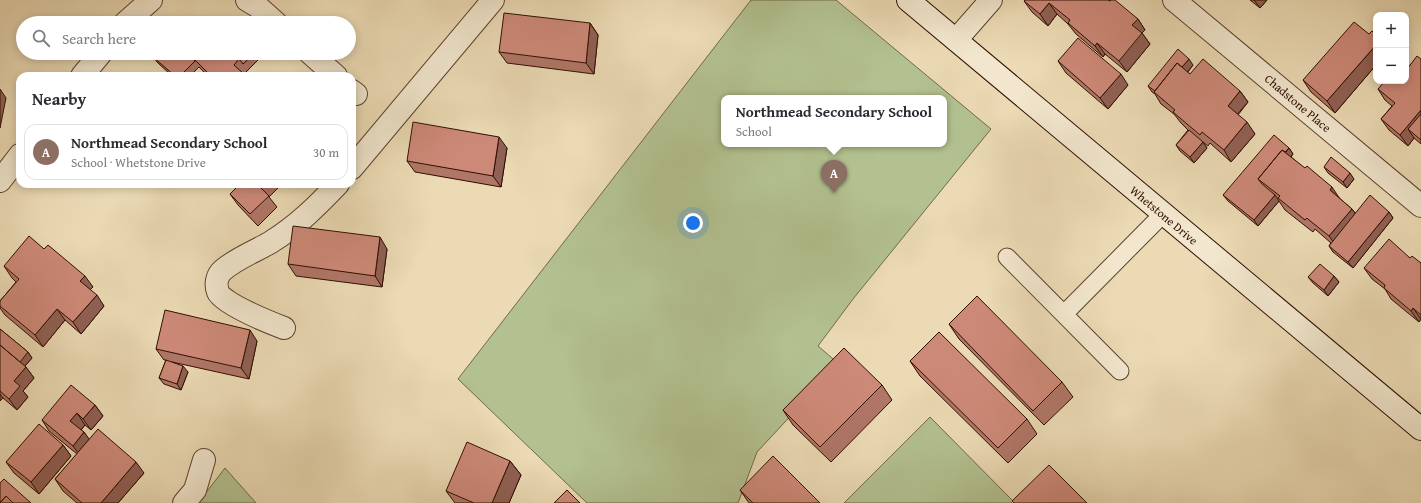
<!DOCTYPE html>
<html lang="en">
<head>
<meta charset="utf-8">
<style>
  :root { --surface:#fff; --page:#f2f2f3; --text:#2b2b33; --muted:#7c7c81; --line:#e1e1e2; --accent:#8f2418 }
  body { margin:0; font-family:"Gentium Book Plus",serif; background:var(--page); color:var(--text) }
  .controls { position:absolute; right:12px; top:12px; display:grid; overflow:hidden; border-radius:8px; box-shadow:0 2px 10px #0003 }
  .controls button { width:36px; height:36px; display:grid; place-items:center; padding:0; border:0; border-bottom:1px solid var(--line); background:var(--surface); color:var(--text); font:20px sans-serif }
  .you { position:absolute; left:693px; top:223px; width:14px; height:14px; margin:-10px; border:3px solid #fff; border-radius:50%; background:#1a73e8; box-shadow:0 0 0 6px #1a73e833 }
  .badge { display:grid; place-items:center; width:26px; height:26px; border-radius:50%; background:var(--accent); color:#fff; font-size:13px; font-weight:700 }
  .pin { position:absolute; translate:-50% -33px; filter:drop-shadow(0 1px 2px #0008) }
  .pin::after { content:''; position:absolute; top:21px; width:14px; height:12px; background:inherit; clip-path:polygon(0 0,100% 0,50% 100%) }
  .popup { position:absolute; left:721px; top:95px; width:226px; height:52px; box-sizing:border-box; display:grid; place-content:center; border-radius:8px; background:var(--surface); filter:drop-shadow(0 1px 3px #0005); font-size:13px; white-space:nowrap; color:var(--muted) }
  .popup b { font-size:15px; color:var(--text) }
  .popup::after { content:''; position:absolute; left:50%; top:100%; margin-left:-8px; border:8px solid transparent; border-top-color:var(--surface) }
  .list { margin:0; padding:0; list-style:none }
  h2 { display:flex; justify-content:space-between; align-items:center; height:52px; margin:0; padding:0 16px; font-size:17px }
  h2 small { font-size:13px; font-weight:400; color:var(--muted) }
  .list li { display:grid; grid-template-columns:26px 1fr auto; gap:12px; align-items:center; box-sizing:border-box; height:56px; margin:0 8px 8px; padding:0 8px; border:1px solid var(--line); border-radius:12px }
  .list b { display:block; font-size:15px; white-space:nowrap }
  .list p { margin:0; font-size:13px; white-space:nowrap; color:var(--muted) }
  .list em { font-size:13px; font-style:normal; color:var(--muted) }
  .icon { flex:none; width:22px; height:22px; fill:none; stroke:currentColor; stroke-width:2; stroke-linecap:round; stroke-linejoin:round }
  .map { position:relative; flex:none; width:1421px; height:503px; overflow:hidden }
  .search { position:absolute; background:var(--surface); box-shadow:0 2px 10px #0003; left:16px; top:16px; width:340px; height:44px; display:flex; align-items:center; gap:10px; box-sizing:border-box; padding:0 14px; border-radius:22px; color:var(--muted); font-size:15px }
  .panel { position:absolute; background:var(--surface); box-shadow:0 2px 10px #0003; left:16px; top:72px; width:340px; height:116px; border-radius:12px }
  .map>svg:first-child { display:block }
</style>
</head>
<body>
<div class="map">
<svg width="1421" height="503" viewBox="0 0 1421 503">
  <rect width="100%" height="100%" fill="#ebdab4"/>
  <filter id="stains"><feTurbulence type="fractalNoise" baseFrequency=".005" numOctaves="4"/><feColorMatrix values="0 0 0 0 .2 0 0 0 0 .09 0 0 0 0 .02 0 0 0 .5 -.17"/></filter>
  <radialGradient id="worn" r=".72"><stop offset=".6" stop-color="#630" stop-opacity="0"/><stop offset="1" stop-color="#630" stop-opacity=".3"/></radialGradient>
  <!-- green -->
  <path fill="#b3c190" stroke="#716849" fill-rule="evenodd" d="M751,0h85l155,129 -138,170 -35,47 21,18 -82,88 -19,51h-151l-129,-124zM724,98h220v46h-220z
    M930,417l83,84 -2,2h-167z
    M225,468l31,35h-58z"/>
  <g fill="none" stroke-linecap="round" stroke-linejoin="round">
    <!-- lane casing -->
    <g stroke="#5e412e" stroke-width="19">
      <path id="lane" d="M1007,257l113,114
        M1064,314l99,-100"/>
    </g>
    <!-- street casing -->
    <g stroke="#5e412e" stroke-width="24">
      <path id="street" d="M247,0l10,6 19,17
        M1174,0l247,206
        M125,23l26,-23
        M956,40l35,-40
        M310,53l26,23
        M82,76l19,-23
        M352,91l4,3
        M352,168l141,-168
        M0,181l20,-26
        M284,328c-13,-5 -61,-24 -66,-36 -3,-8 -1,-17 5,-22 14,-12 33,-19 48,-28 26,-16 46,-36 67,-58
        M184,503l11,-13 9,-30"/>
    </g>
    <!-- secondary casing -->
    <g stroke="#2f0e02" stroke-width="24">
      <path id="secondary" d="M908,0l513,429"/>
    </g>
    <!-- lane -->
    <use href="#lane" stroke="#f2e7ce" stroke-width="17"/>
    <!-- street -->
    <use href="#street" stroke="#f2e7ce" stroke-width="22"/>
    <!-- secondary -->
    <use href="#secondary" stroke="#f2e7ce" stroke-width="22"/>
  </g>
  <!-- wall -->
  <path fill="#b07667" stroke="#2f0e02" d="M1108,0l30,19 7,11 -3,3 8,11 -23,28 -22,-18 -2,3 -27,-23 -8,-10 -11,-10 -9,12 -16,-14 -8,-11z
    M1250,0h17l-7,8z
    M590,23l8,12 -4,39 -87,-11 -8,-11z
    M1376,34v31l-41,48 -24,-21 -8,-12z
    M159,53h106l-21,21 2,2h-38l-9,-9 -9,9h-18l-14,-13 -5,-6z
    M1421,59v85l-7,-6 -6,8 -19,-16 -8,-11 11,-13 -7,-6 -7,-11z
    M1058,61l70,24 -20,24 -42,-36z
    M1193,65l-5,7 2,2 50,17 8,11 -10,13 17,19 -24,28 -21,-19 -2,3 -5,-4 4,6 -13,15 -14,-12 -4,-6 12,-15 -7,-7 -7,-9 -13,-10 -6,-10 -3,-2 -4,-6z
    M507,148l-6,39 -86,-15 -8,-11z
    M1289,148l4,6 -2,3 61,52 3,4 34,-1 4,6 -40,50 -20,-16 -4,-6 2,-3 -16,-14 -2,3 -28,-22 -6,-9 -21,25 -30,-25 -5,-6z
    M1324,167l30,12 -7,9 -19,-15z
    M240,184h42l-13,13 8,10 -19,19 -20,-21 -8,-11z
    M44,249l49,38 -3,3 14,16 -23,28 -16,-14 -22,27 -38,-32 -5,-7v-7l16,-19 -4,-4 -8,-12z
    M387,249l-5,38 -86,-11 -8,-12z
    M1410,258l11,5v57v-1l-2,3 -28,-23 -6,-10 -13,-10 -8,-11z
    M1334,276l5,6 -11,14 -15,-13 -5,-6z
    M949,324l113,58 11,15 -29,28 -85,-86z
    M0,329l28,23 4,6 -7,8 9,12 -11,13 5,6 -11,13 -14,-12 -3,3z
    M257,341l-8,38 -77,-17 16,10 -7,18 -17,-6 -5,-6 7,-18h-2l-8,-11z
    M910,361l117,58 10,15 -29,29 -88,-87z
    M882,385l10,15 -61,62 -38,-37 -10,-15z
    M95,405l8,11 -12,14 -6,-5 -4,5 3,2 5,8 55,33 -26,30h-41l-14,-12 -8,-12 22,-25 -28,-23 -7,-11z
    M63,445l8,11 -32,38 -25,-21 -8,-11z
    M510,461l11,14 -12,28h-54l-9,-12z
    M740,490l80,13h-71z"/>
  <!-- shaded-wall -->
  <path fill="#906054" stroke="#2f0e02" d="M1254,0h13l-7,8z
    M1049,3l8,11 -9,12 -8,-12z
    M1138,19l7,11 -3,3 8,11 -23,28 -8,-11 13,-36z
    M590,23l8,12 -4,39 -8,-11z
    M1097,43l8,11 -2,3 -8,-11z
    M1376,45v20l-41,48 -8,-12z
    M1189,59l4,6 -29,36 -5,-6z
    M1121,74l7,11 -20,24 -8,-11z
    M0,89l6,9 -6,30z
    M1240,91l8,11 -13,15 -7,-11z
    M1421,110v20l-13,-1 6,9 -6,8 -8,-11z
    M1247,122l8,12 -24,28 -7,-12z
    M499,137l8,11 -6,39 -8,-11z
    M1203,142l4,6 -13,15 -4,-6z
    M1289,148l4,6 -25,30 -5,-2z
    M1350,173l4,6 -7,9 -4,-6z
    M1332,187l8,12 -10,-9z
    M1275,195l4,6 -21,25 -4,-6z
    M1352,209l8,11 -23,27 -8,-11z
    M1389,212l4,6 -40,50 -5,-6z
    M380,237l7,12 -5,38 -7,-11z
    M85,276l8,11 -5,5 -8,-11z
    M1334,276l5,6 -11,14 -4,-6z
    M97,295l7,11 -23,28 -8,-12z
    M1413,308l8,11 -2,3 -8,-11z
    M57,309l8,11 -22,27 -8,-12z
    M250,330l7,11 -8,38 -8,-11z
    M28,352l4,6 -9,10 -4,-6z
    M183,366l5,6 -7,18 -4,-6z
    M26,367l8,11 -11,13 5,6 -11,13 -8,-11 5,-18z
    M0,394l3,4 -3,3z
    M95,405l8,11 -12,14 -8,-11z
    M77,413l8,12 -7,8 -8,-12z
    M84,432l8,11 -11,14 -8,-11z
    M63,445l8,11 -32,38 -8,-12z
    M510,461l11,14 -12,28h-17z
    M136,462l8,11 -26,30h-17z"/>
  <!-- building -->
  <path fill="#cd8978" stroke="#2f0e02" d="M1025,0h83l2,1 1,-1h4l23,19 -6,6 10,8 -23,28 -22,-18 -2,3 -27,-23 2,-3 -21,-17 -9,11 -16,-13z
    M504,13l86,10 -4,40 -87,-11z
    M200,21l2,2h-4z
    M1354,22l15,12 3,-3 4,3v11l-49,56 -24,-21z
    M1078,38l43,36 -21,24 -42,-37z
    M1178,49l11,10 -7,8 -5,-4 -22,28 -7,-5z
    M159,53h28l8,8 -15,15h-5l-22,-19z
    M188,53h45l6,6 -5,6 12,11h-35z
    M233,53h22l-12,11 -4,-5z
    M1417,56l4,3v51l-21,25 -19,-16 14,-16 -17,-14 7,-8h21v-13l1,1z
    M1203,59l37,32 -12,15 19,16 -23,28 -22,-18 -2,3 -27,-23 2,-2 -21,-18 23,-29 13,11z
    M1421,114v26l-13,-11z
    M413,122l86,15 -6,39 -86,-15z
    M1189,130l14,12 -13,15 -14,-12z
    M1274,135l15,13 -4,4 -3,-2 -24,29 4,5 13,11 -21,25 -31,-25z
    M1282,150l23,18 2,-2 13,11 12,10 -2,3 22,19 -23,27 -20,-16 -2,-2 -2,2 -27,-22 2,-2 -22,-17z
    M1331,157l19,16 -7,9 -19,-15z
    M240,184h23l-3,3 9,9 -19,18 -20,-20z
    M1370,195l19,17 -41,50 -19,-16z
    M293,226l87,11 -5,39 -87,-12z
    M29,236l15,13 4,-4 37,31 -5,5 17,14 -24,27 -16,-13 -22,26 -35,-29v-5l19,-22 -15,-13z
    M1389,239l21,19 2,-2 9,7v52l-8,-7 -2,3 -27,-23 1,-3 -21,-17z
    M1320,264l14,12 -10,14 -16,-13z
    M977,296l85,86 -29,29 -84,-87z
    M165,310l85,20 -9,38 -85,-19z
    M0,329l28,23 -8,10 -20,-17z
    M939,332l88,87 -29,29 -88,-87z
    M0,345l26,22 -12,14 6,5 -11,13 -9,-8z
    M844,348l38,37 -62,62 -37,-37z
    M166,360l17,6 -6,18 -18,-6z
    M71,385l24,20 -12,14 -6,-6 -7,8 14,11 -11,14 -31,-26z
    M39,424l24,21 -32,37 -25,-20z
    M98,429l38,33 -35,41h-19l-27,-24z
    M467,442l43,19 -18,42h-18l-28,-12z
    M773,456l47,47h-67l-13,-13z
    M1049,465l38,38h-73l-2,-2z
    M4,479l27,24h-18l-7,-7 -6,7v-20z
    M567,490l13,13h-26z
    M6,496l7,7h-13z"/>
  <g text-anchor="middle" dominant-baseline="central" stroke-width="3.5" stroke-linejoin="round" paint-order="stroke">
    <!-- street labels -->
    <g font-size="12" fill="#2f0e02" stroke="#f2e7ce">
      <text transform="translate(1298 103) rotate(40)">Chadstone Place</text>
      <text transform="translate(1164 215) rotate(40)">Whetstone Drive</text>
    </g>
  </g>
  <rect width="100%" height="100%" filter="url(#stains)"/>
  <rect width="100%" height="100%" fill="url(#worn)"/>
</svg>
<div class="controls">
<button>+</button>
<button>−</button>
</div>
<div class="you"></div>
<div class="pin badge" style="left:834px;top:193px;background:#8d6e63">A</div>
<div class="popup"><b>Northmead Secondary School</b>School</div>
<div class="search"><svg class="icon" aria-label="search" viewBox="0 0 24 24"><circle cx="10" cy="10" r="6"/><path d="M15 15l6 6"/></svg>Search here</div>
<section class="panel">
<h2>Nearby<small></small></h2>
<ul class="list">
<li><span class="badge" style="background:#8d6e63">A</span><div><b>Northmead Secondary School</b><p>School · Whetstone Drive</p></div><em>30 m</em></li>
</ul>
</section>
</div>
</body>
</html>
